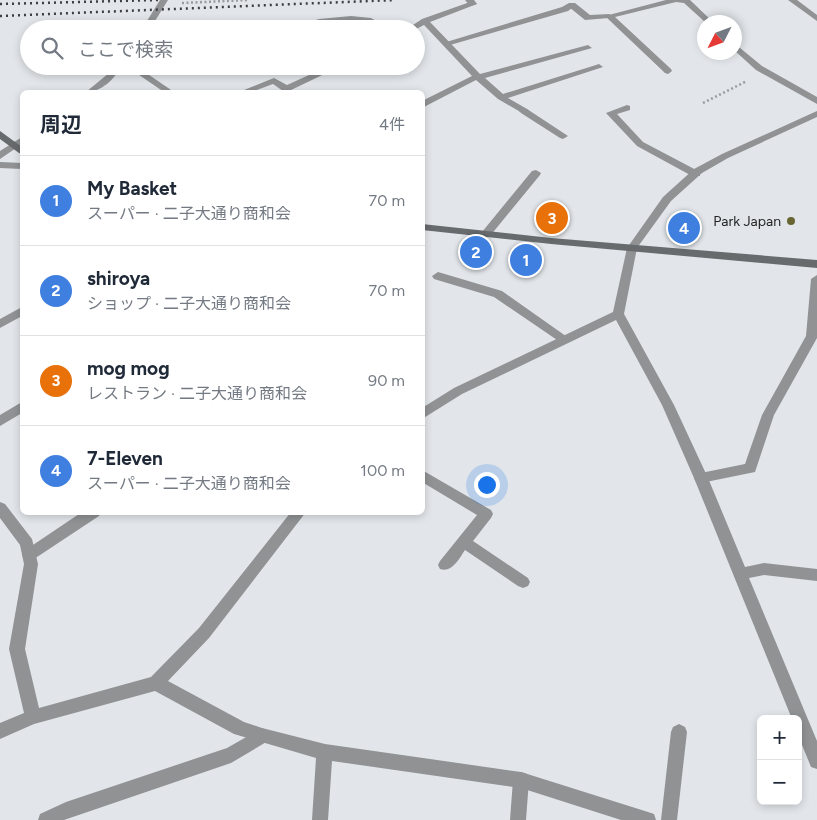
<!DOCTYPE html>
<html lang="ja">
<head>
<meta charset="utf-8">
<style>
  :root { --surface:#fff; --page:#f6f6f7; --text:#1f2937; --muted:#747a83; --line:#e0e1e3; --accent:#d93025 }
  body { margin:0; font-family:Figtree,"Noto Sans JP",sans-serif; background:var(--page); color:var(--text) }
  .controls { position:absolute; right:15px; bottom:15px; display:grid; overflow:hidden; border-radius:8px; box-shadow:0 2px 8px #0003 }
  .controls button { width:45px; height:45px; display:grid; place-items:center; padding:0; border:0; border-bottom:1px solid var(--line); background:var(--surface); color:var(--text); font:25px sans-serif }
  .compass { position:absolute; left:697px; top:15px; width:45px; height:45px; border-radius:50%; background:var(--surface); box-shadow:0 2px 8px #0003; rotate:228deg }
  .you { position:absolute; left:486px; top:484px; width:18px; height:18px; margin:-12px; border:4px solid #fff; border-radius:50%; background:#1a73e8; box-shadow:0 0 0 8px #1a73e833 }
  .badge { display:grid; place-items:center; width:32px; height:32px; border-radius:50%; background:var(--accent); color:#fff; font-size:16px; font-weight:700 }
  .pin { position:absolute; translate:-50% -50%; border:2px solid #fff; box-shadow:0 1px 5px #0006 }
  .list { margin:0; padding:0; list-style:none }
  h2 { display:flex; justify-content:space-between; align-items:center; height:65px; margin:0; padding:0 20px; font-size:21px }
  h2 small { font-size:16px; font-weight:400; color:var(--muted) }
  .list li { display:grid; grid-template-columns:32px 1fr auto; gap:15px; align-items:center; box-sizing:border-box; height:90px; padding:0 20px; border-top:1px solid var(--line) }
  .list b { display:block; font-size:19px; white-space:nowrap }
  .list p { margin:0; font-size:16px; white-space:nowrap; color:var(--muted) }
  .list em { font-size:16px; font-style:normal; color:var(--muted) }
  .icon { flex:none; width:28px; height:28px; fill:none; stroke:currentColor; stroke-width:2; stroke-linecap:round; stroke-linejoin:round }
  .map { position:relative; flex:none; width:817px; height:820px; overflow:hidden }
  .search { position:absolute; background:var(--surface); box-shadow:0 2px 8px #0003; left:20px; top:20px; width:405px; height:55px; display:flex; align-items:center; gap:12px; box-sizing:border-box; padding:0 18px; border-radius:28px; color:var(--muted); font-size:19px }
  .panel { position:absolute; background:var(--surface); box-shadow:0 2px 8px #0003; left:20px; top:90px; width:405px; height:425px; border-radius:8px }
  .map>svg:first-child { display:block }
</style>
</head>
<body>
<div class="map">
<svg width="817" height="820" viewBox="0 0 817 820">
  <rect width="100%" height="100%" fill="#e2e6ea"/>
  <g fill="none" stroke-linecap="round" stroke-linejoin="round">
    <!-- path -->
    <path stroke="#989b9e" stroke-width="2.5" stroke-dasharray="2 2.5" stroke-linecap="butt" d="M182,3l66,-3
      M703,103l44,-22"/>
    <!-- lane -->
    <path fill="#909294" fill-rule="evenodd" d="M788,0h9l20,15v6z
      M470,2l7,2 -47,18 50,52 108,-29 4,3 -107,30 18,16 93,-29 3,-1 4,3 -95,31 19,11 2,2 -5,3 -26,-15 -22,-19 -54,28v-7l50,-25 -48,-51 -8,4h-9l15,-10z
      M569,3h6l15,12 19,-1 4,2 -4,2 -24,2 -16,-13z
      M351,16l20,2 19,11c-14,0 -23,-8 -37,-8 -23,-1 -44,8 -66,8l32,-10z
      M126,66h10l38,26h-10z
      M329,66h12l-52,25h-6l-10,-7 -22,8h-12l35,-14 13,7z
      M373,66h10l5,5 -1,2h-6z
      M627,105l3,1v4l-13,4 26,28 57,30v4h-8l-55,-30 -31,-33z
      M438,272l64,19 68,48 -6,4 -4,-1 -66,-45 -60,-18 -2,-3z
      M817,275v63l-43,77 -19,57 -54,11 -5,-1 -2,-4 2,-4 49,-10 17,-49 44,-79 5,-57z
      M82,512h19l-2,4 -65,43 -5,2 -5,-2 -2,-4 2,-4z
      M679,724l6,3 2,5 -10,88h-16l10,-88 2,-5z
      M262,728l6,3 2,5 -2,5 -37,22 -167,57h-26l2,-6 26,-12 161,-54z
      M521,772l6,2 2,6 -3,40h-16l3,-40 2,-6z"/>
    <!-- street -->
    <path fill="#909294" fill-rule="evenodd" d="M160,0h8l-18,29h-8z
      M465,0h9l3,4 -7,2z
      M666,0h24l23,22h-8l-21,-19 -8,-1 -61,15 56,52 1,2 -4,3 -3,-1 -60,-57z
      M569,3l7,2 -8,6 -118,34 -7,-2 119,-36z
      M734,43l28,23 55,31v7l-61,-34 -22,-20z
      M113,66h9c-8,13 -20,26 -36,26l23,-19z
      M524,108l3,1 41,27 -5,3 -3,-1 -39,-25 -2,-2z
      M817,111v6l-89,41 -26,15 -31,28 -34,47 -13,66 50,91 34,73 37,89 19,-4 53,6v12l-53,-6 -15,3 68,163v28l-6,-2 -13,-32v-16h-6l-98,-241 -32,-73 -46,-85 -154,74 -40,25v-11l32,-20 159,-76 14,-64 36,-51 31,-28 28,-15z
      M22,137v7l-22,15v-8z
      M0,162l22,1v6l-22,-1z
      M536,170l5,3 -1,2 -50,61h-8l-1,-2 1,-2 50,-61z
      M22,307v9l-22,12v-9z
      M22,402v11l-22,13v-11z
      M422,470l69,40 2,4 -2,4 -18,23 55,37 2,4 -2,4 -5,2 -5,-2 -53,-36c-6,9 -13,23 -25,19l-2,-4 2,-4 37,-46 -55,-33z
      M0,502l5,2 27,35 6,25 -13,85 14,59 112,-31 48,-49 92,-116h15l-97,126 -41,43 76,41 18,6 63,16 196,28 127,40 6,2 2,6h-35l-100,-32 -189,-27 -4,59h-16l4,-62 -82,-24 -79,-43 -121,33 -34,15v-16l24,-10 -15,-64 15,-85 -4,-19 -20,-27z"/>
    <!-- secondary -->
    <path fill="#686b6d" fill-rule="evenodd" d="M0,131l22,16v7l-3,-1 -19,-14z
      M422,224l129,14 266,22v8l-266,-24 -129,-14z"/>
    <!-- rail -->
    <path stroke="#3c3e40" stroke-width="2.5" stroke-dasharray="2 4" stroke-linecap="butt" d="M0,4l158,-4
      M0,16l395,-16"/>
  </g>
  <!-- markers -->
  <circle fill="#676532" stroke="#e2e6ea" stroke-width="2" cx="791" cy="221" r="5"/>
  <g text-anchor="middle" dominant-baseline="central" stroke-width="4.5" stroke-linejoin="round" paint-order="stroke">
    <!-- poi labels -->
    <g font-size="14" fill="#222425" stroke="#e2e6ea" text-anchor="end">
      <text x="781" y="221">Park Japan</text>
    </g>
  </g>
</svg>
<div class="controls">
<button>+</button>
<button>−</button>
</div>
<svg class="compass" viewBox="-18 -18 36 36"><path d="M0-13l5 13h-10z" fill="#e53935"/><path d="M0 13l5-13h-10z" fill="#747a83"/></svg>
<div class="you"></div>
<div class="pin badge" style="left:526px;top:260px;background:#3f7fe0">1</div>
<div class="pin badge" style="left:476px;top:252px;background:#3f7fe0">2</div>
<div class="pin badge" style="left:552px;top:218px;background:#e8710a">3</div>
<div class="pin badge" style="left:684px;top:228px;background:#3f7fe0">4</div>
<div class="search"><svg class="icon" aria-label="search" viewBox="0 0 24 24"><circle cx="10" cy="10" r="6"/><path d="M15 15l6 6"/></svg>ここで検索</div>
<section class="panel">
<h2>周辺<small>4件</small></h2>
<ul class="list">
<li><span class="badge" style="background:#3f7fe0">1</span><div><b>My Basket</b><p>スーパー · 二子大通り商和会</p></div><em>70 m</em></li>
<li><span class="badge" style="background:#3f7fe0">2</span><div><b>shiroya</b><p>ショップ · 二子大通り商和会</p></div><em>70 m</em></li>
<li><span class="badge" style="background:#e8710a">3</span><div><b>mog mog</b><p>レストラン · 二子大通り商和会</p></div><em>90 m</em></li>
<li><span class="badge" style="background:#3f7fe0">4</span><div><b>7-Eleven</b><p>スーパー · 二子大通り商和会</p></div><em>100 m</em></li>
</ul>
</section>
</div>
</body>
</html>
